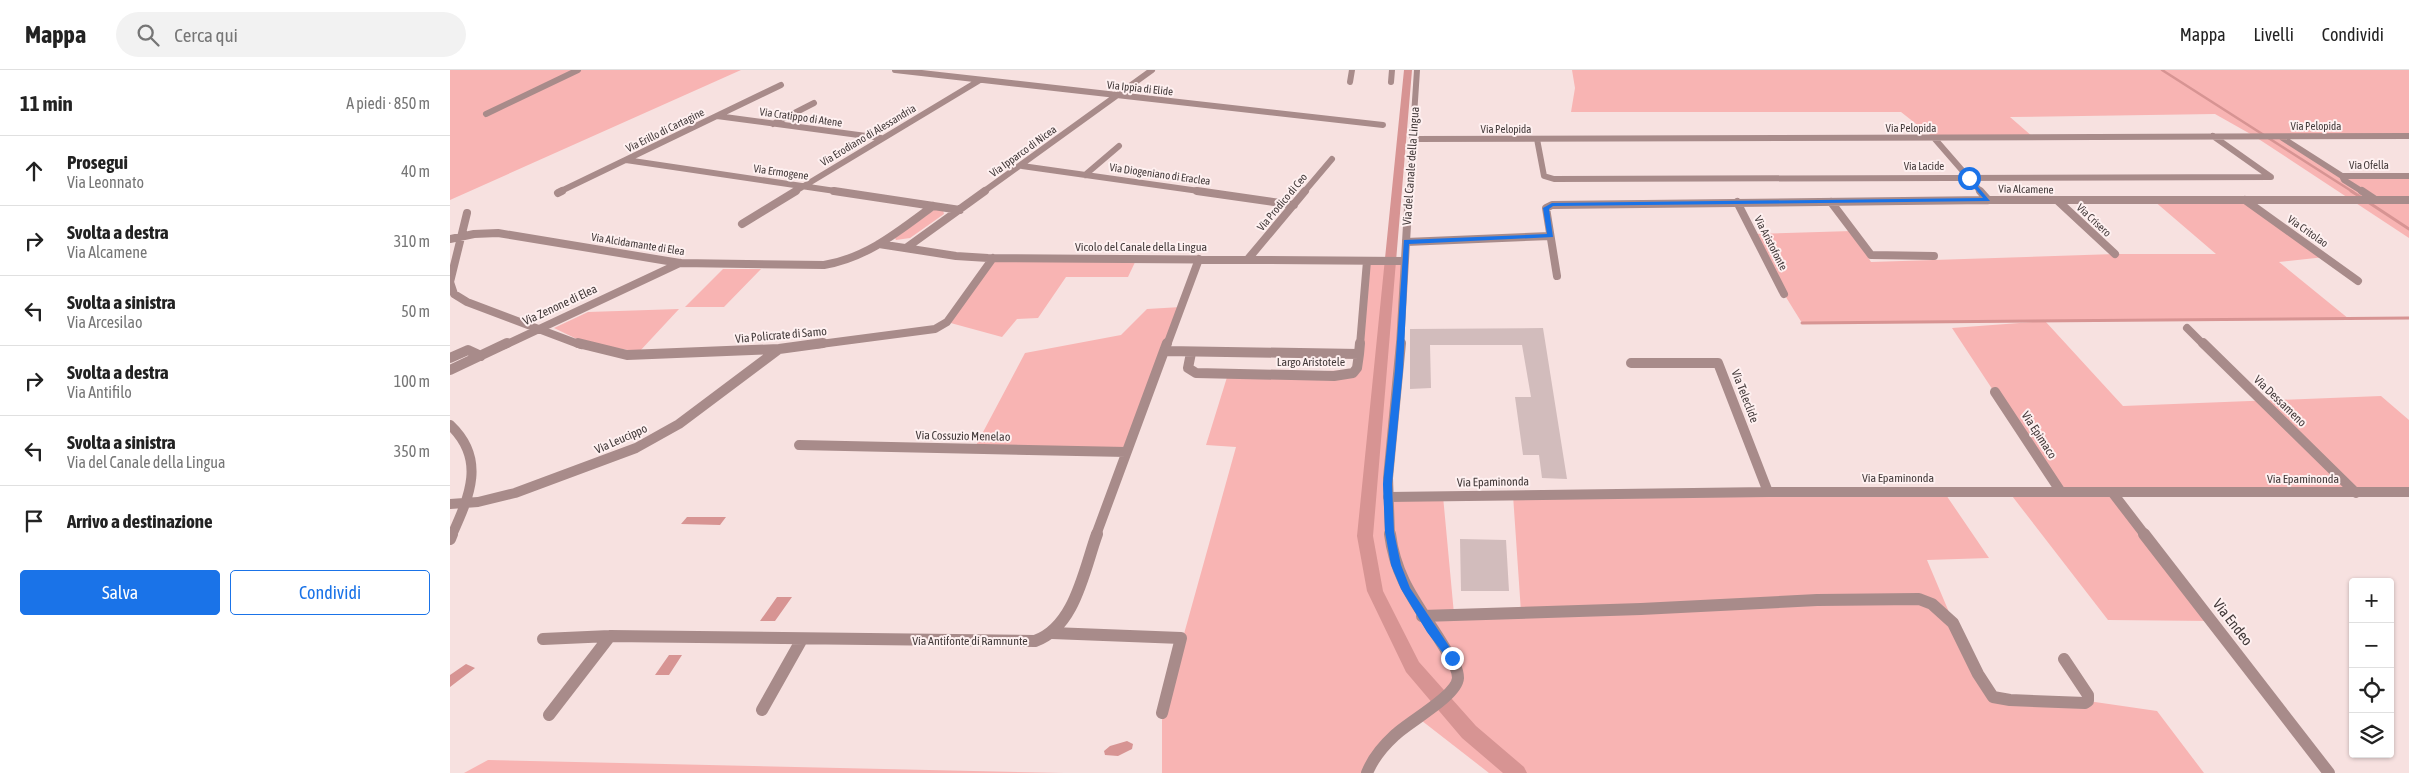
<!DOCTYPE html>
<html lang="it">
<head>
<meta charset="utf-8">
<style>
  :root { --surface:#fff; --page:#f2f2f2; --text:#222; --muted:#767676; --line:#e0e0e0; --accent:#1a73e8 }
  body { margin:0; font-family:"Asap Condensed",sans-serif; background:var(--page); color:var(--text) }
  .controls { position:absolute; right:15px; bottom:15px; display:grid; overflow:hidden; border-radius:5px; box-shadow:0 1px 4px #0004 }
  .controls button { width:45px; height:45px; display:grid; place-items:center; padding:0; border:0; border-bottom:1px solid var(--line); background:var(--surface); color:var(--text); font:25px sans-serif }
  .stop { position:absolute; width:15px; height:15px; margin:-11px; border:4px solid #1a73e8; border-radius:50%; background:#fff }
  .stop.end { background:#1a73e8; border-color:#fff; box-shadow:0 1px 5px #0008 }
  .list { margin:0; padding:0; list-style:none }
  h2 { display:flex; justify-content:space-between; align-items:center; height:65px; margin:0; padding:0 20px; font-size:21px }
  h2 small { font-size:16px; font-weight:400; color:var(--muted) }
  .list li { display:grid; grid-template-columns:32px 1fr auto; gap:15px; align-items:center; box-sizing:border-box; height:70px; padding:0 20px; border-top:1px solid var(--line) }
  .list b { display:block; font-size:19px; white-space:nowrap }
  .list p { margin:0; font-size:16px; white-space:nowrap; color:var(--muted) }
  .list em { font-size:16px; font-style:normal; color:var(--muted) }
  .actions { display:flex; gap:10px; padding:15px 20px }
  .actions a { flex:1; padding:11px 0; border:1px solid var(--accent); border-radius:5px; text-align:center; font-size:18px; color:var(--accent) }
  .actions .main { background:var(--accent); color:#fff }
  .icon { flex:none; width:28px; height:28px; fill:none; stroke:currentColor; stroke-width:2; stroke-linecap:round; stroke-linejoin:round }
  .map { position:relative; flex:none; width:1959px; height:703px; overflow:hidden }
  header { display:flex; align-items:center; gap:30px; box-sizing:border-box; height:70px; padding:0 25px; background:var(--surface); border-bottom:1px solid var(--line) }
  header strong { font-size:24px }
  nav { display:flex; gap:28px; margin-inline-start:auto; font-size:18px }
  .search { width:350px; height:45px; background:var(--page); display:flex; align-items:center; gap:12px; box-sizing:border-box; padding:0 18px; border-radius:28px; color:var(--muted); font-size:19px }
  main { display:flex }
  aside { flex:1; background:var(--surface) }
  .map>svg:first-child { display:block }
</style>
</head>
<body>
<header>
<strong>Mappa</strong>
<div class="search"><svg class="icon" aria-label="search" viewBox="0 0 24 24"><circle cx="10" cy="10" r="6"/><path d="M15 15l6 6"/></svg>Cerca qui</div>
<nav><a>Mappa</a><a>Livelli</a><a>Condividi</a></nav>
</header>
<main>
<aside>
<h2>11 min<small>A piedi · 850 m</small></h2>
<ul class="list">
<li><svg class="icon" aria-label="ahead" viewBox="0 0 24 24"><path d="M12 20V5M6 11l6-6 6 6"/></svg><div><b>Prosegui</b><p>Via Leonnato</p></div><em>40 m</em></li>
<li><svg class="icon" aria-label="right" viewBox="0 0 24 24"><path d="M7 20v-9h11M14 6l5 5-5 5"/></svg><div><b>Svolta a destra</b><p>Via Alcamene</p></div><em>310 m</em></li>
<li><svg class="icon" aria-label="left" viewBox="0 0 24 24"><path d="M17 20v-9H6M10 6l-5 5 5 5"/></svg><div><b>Svolta a sinistra</b><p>Via Arcesilao</p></div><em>50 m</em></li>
<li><svg class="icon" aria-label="right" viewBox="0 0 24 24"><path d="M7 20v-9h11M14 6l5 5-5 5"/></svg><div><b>Svolta a destra</b><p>Via Antifilo</p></div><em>100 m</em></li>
<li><svg class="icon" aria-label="left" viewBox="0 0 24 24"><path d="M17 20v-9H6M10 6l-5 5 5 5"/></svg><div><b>Svolta a sinistra</b><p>Via del Canale della Lingua</p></div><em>350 m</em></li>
<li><svg class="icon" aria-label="arrive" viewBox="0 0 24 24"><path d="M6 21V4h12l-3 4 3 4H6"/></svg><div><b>Arrivo a destinazione</b></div></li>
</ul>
<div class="actions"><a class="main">Salva</a><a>Condividi</a></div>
</aside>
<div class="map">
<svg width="1959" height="703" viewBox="0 0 1959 703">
  <rect width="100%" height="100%" fill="#f7e1e0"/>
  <!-- green -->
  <path fill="#f8b4b3" d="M0,0h291l-291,130z
    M1122,0h837v66h-128l61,40h67v62l-155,-102 -39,-22 -205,3 23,20 -99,1 -33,-26h-330l4,-24z
    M1703,130h92l80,57 -46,5 70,57 -304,2 78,85 258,-10 28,24v72h-297l100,129 -104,-1 -99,-128h51l-108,-164 81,-6 -231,1 -18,-29 -30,-60 98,-3 19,31 244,-8h101z
    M484,140h9l1,4 -34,24 -14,2 -1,-2z
    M543,188h144l-9,19h-62l-28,41 -21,1 -15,18 -55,-15z
    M917,191h37l-16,236 55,-1 11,118 67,-2 -8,-117 431,-3 45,66 -62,2 27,64 46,75 88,2 69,10 47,62h-715l-72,-56 -50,56h-205v-60l74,-266 -30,-2 22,-71 128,-4z
    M273,199h38l-37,38h-39z
    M731,237l-55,145 -152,-3 51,-96 96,-18 26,-26z
    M229,239l-40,43 -56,-10 -29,-14 34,-16z
    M38,690l576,13h-600z"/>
  <!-- water -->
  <path fill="#d79493" d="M237,447h39l-6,8 -39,-1z
    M327,527h15l-17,24h-15z
    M219,585h13l-13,20h-14z
    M16,594l9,4 -25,19v-12z
    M677,671l6,3 -1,5 -14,7 -13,-1 -1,-4 6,-5z"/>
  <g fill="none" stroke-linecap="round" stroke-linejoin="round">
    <!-- stream-far1 -->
    <path stroke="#d79493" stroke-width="2.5" d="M1712,0l191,122"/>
    <!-- stream -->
    <path stroke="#d79493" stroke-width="3" d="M1901,121l11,7
      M1918,132l41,27
      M1352,253l607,-5"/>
    <!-- canal -->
    <path fill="#d79493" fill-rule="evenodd" d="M954,0h8l-39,466 10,55 36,71 57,64 48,41 3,6h-24l-41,-35 -56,-66 -39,-81 -10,-55z"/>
  </g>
  <!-- building -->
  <path fill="#d2bcbc" d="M1093,258l24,151 -25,-1 -3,-23h-16l-8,-58h16l-9,-52h-92l1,43 -21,1v-60z
    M1010,469l46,1 3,51h-48z"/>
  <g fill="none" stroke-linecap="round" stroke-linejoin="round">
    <!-- minor-far3 -->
    <path stroke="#a88b8a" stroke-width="6" d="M445,0l488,55
      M900,12l2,-12
      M941,12l1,-12
      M36,44l92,-44
      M267,46l164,22
      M323,54l41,-21
      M1831,67l61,39h67
      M1484,68l47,54
      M962,69l997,-3
      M1087,69l7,37 10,3 717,-2 -58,-41
      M176,90l216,32
      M572,96l184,26
      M635,105l34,-29
      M1892,106l2,4 19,12
      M109,122l222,-107
      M344,122l186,-112
      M533,122l169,-122
      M854,122l28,-33"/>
    <!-- minor-far2 -->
    <path stroke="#a88b8a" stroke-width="8" d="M384,121l126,19
      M747,121l97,14
      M1530,121l8,9
      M1912,121l12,8
      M108,123l4,-2
      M1795,130l113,81
      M1608,131l57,53
      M1287,132l47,92
      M1381,132l40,53 63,1
      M17,143l-17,69 4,12 13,8 114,43
      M292,154l54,-33
      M0,169l24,-5 24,-1 182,30 144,2c43,-7 75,-34 109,-59
      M956,172l144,-6
      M429,174l77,12 32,2 416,3
      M456,178l79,-57
      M798,189l57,-68
      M1107,206l-11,-68 6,-3 436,-5h421
      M1737,258l17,17
      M55,275l175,-82
      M363,275l122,-16 12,-7 46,-64
      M717,275l32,-86
      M910,275l7,-84"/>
    <!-- minor-far1 -->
    <path stroke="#a88b8a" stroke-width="10" d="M128,273l49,12 152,-6 44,-6
      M1753,273l153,150
      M716,281l193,3 -2,14 -4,5 -19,3 -138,-3 -8,-5 3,-15
      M909,284l1,-11
      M0,288l18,-8 13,6
      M1181,293h87l50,129
      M0,300l57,-27
      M1545,322l66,100
      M0,355c36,34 20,70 2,110
      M349,375l327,7
      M1662,422l33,43
      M938,427l380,-5h641
      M0,434l28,-2 37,-9 121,-45 43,-24 100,-75
      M646,465l71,-192"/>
    <!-- minor -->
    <path stroke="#a88b8a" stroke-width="12" d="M1694,464l185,239
      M0,469l2,-5
      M972,546l219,-7 176,-9 102,-1 13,5 21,19 25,51 15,23 17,3 75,3 3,-2v-6l-24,-36
      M602,563l129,5 -19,75
      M93,569l67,-3 425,5c40,-14 49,-71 62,-107
      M312,640l40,-71
      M99,645l61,-79"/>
    <!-- tertiary-far3 -->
    <path stroke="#a88b8a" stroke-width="6" d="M959,122l8,-122"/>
    <!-- tertiary-far2 -->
    <path stroke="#a88b8a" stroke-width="8" d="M950,275l9,-154"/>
    <!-- tertiary-far1 -->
    <path stroke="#a88b8a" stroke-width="10" d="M940,465l-2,-57 13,-135"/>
    <!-- tertiary -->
    <path stroke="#a88b8a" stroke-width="12" d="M917,703c6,-15 15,-26 27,-37 14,-14 63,-40 64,-58 0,-10 -7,-20 -12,-28 -24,-41 -50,-67 -56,-116"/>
  </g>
  <!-- route -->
  <path fill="#1a73e8" d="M1519,106l21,25 -437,5 -4,3 4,28 -144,7 -6,126 -11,114 2,48 7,33 9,23 47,70 -5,4 -3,-1 -22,-29 -26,-43 -10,-24 -6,-33 -2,-48 12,-114 9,-130 143,-6 -4,-26 9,-5 431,-5 -17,-20z"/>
  <g text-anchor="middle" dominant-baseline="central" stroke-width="4" stroke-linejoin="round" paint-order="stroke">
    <!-- far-street labels -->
    <g font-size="11" fill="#433a3a" stroke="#fef0f0">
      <text transform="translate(690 18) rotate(6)">Via Ippia di Elide</text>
      <text transform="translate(351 47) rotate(8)">Via Cratippo di Atene</text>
      <text x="1866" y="56">Via Pelopida</text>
      <text x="1461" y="58">Via Pelopida</text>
      <text x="1056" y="59">Via Pelopida</text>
      <text transform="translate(215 60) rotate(-26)">Via Erillo di Cartagine</text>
      <text transform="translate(418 65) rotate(-31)">Via Erodiano di Alessandria</text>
      <text transform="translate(573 81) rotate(-36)">Via Ipparco di Nicea</text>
      <text x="1919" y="95">Via Ofella</text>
      <text x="1474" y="96">Via Lacide</text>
      <text transform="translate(331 102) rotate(8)">Via Ermogene</text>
      <text transform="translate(710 104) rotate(8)">Via Diogeniano di Eraclea</text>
      <text transform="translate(1576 119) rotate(1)">Via Alcamene</text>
      <text transform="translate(832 132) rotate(-50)">Via Prodico di Ceo</text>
      <text transform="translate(1644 150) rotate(43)">Via Crisero</text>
      <text transform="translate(1858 161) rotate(35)">Via Critolao</text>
      <text transform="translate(1321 173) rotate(63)">Via Aristofonte</text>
      <text transform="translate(188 174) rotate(9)">Via Alcidamante di Elea</text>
    </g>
    <!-- street labels -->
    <g font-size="12" fill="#433a3a" stroke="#fef0f0">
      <text transform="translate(961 96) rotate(-86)">Via del Canale della Lingua</text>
      <text x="691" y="177">Vicolo del Canale della Lingua</text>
      <text transform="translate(110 235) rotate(-25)">Via Zenone di Elea</text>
      <text transform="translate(331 265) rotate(-5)">Via Policrate di Samo</text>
      <text x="861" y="292">Largo Aristotele</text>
      <text transform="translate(1295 326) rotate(69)">Via Teleclide</text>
      <text transform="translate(1830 331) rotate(44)">Via Dessameno</text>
      <text transform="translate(1589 365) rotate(57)">Via Epimaco</text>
      <text transform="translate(513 366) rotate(1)">Via Cossuzio Menelao</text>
      <text transform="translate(171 369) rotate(-24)">Via Leucippo</text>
      <text x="1448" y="408">Via Epaminonda</text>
      <text x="1853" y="409">Via Epaminonda</text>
      <text transform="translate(1043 412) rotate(-1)">Via Epaminonda</text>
      <text x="520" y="571">Via Antifonte di Ramnunte</text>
    </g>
    <!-- near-street labels -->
    <g font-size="15" fill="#433a3a" stroke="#fef0f0">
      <text transform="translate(1783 552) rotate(52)">Via Endeo</text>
    </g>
  </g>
</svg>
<div class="controls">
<button>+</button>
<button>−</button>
<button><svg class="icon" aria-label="locate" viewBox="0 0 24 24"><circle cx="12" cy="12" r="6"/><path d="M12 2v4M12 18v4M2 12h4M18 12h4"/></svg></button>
<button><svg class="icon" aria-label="layers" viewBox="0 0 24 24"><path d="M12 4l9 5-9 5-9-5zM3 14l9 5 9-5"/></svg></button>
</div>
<div class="stop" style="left:1519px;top:108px"></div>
<div class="stop end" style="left:1002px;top:588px"></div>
</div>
</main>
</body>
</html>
